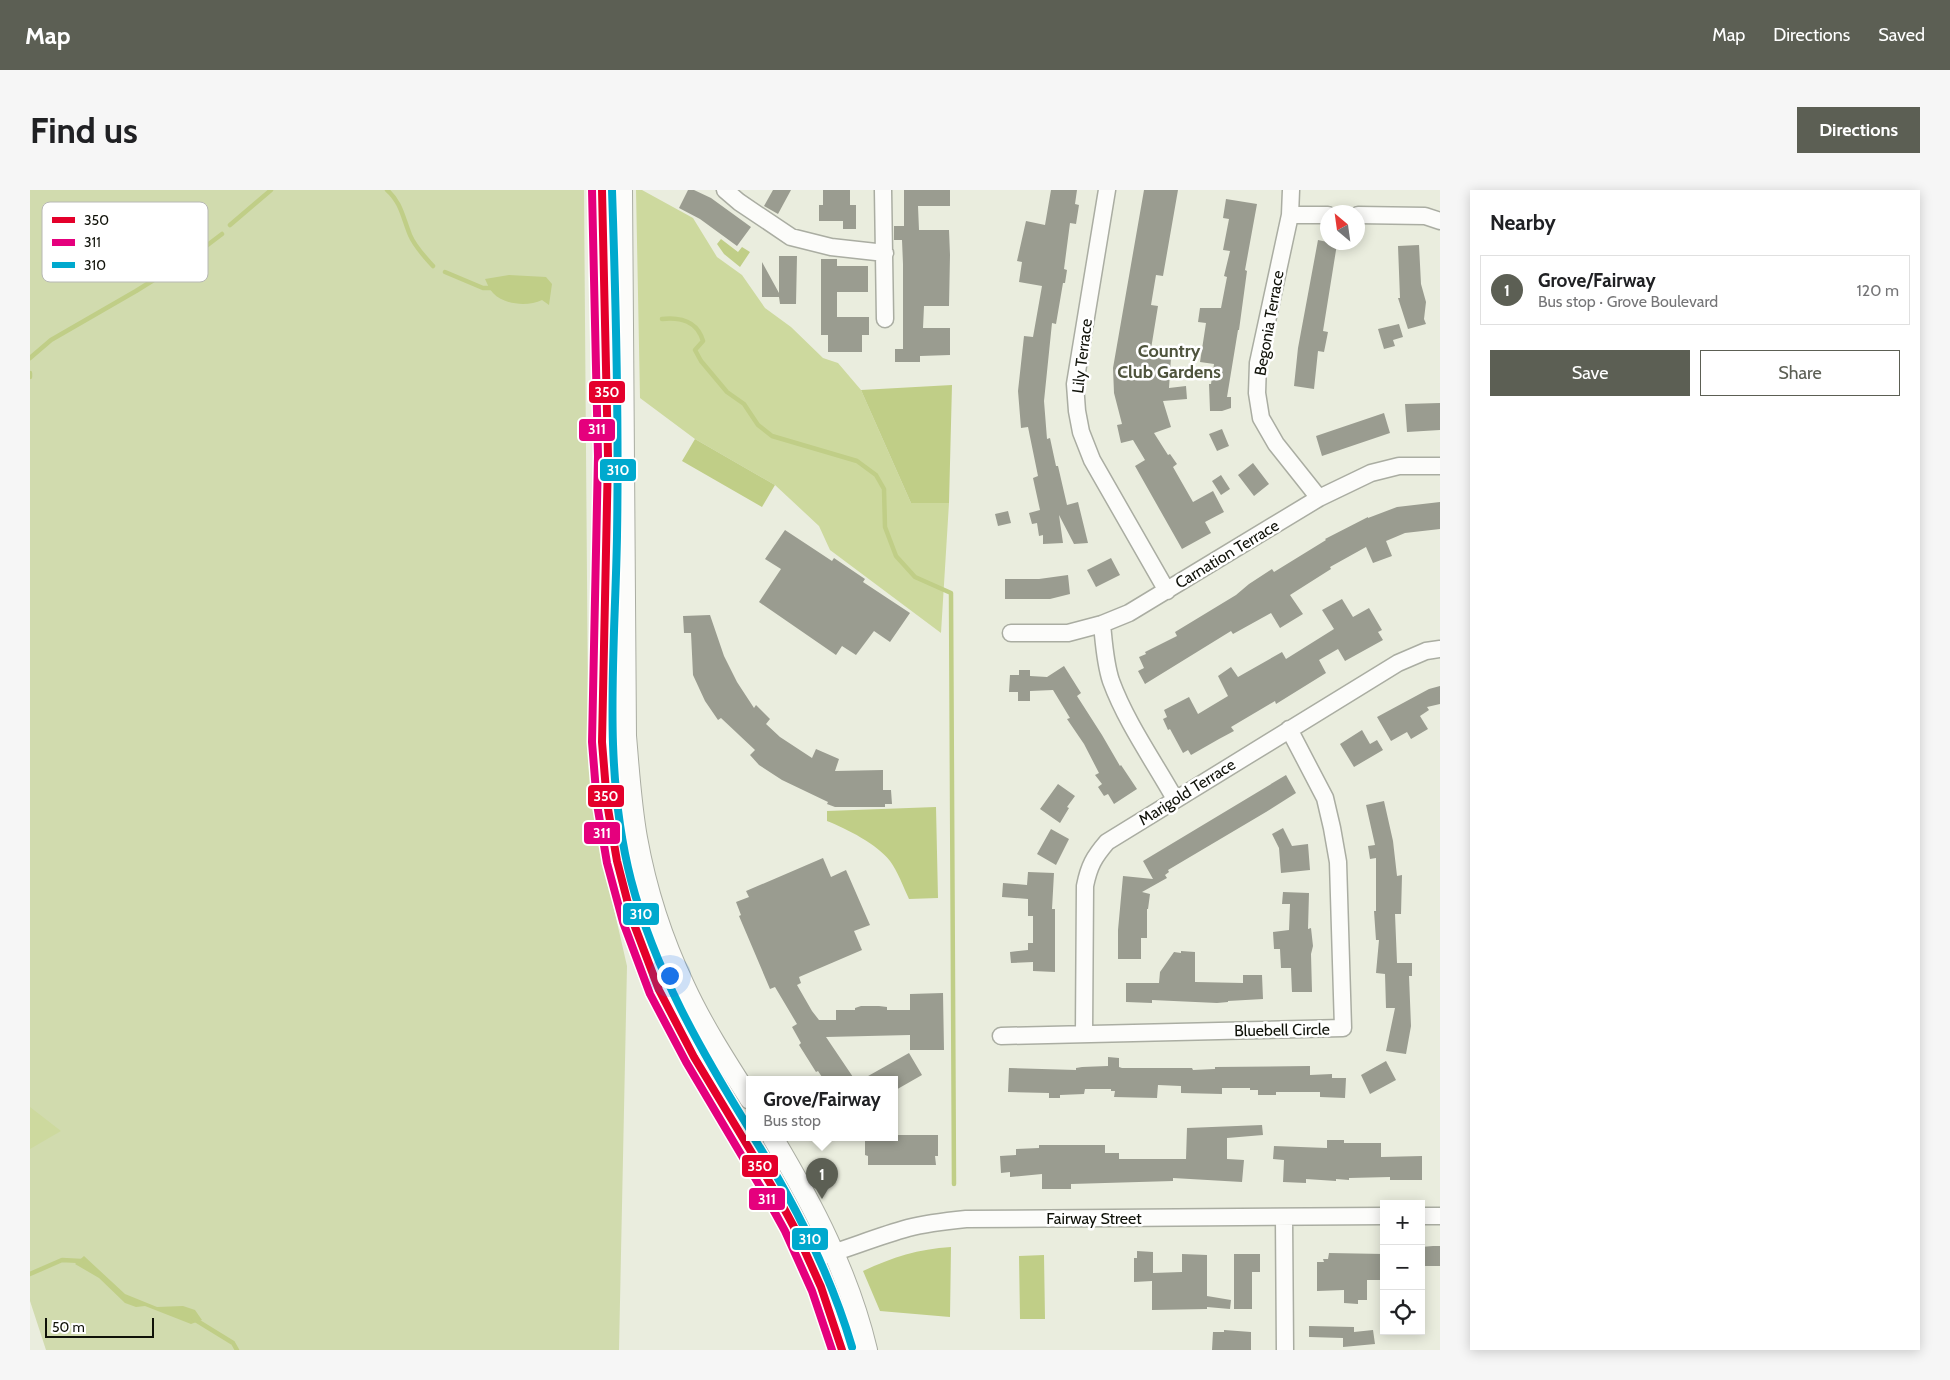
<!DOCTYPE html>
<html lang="en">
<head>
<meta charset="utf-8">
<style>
  :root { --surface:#fff; --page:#f6f6f6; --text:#202124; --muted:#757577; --line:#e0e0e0; --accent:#5c5f54 }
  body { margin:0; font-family:Cabin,sans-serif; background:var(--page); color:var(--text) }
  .controls { position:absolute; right:15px; bottom:15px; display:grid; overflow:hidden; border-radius:0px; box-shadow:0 2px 12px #0003 }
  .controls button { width:45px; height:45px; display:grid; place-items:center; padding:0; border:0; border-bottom:1px solid var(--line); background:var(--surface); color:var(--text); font:25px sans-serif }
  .compass { position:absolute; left:1290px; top:15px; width:45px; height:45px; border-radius:50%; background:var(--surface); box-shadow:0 2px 12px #0003; rotate:331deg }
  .scale { position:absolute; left:15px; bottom:12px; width:109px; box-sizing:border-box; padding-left:5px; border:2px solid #101209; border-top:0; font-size:14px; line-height:18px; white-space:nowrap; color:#101209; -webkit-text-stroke:4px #fff; paint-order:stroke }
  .you { position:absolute; left:639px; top:785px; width:18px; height:18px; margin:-12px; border:4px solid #fff; border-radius:50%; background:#1a73e8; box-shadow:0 0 0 8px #1a73e833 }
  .badge { display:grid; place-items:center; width:32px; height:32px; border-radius:50%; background:var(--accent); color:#fff; font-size:16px; font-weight:700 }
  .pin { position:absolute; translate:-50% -41px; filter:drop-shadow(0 1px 2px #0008) }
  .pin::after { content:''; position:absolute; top:26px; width:18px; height:15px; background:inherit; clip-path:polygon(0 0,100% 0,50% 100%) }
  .popup { position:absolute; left:716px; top:886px; width:152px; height:65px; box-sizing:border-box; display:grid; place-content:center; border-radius:0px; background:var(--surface); filter:drop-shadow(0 1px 4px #0005); font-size:16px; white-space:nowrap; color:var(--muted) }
  .popup b { font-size:19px; color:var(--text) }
  .popup::after { content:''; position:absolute; left:50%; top:100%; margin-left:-10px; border:10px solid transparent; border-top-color:var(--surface) }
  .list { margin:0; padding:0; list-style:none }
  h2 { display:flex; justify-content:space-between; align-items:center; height:65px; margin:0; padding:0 20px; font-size:21px }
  h2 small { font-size:16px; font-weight:400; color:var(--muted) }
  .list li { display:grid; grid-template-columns:32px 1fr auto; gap:15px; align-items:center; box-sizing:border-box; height:70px; margin:0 10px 10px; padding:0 10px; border:1px solid var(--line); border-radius:0px }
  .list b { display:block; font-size:19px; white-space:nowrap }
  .list p { margin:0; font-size:16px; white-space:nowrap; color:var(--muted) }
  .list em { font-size:16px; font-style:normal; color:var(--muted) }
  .actions { display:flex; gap:10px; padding:15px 20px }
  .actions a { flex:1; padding:11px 0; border:1px solid var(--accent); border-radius:0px; text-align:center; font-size:18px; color:var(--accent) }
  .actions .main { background:var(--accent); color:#fff }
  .icon { flex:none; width:28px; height:28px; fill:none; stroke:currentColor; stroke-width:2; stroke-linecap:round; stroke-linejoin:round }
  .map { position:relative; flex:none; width:1410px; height:1160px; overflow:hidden; border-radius:0px }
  header { display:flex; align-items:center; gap:30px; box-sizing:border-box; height:70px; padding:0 25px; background:var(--accent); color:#fff }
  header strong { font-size:24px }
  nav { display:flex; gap:28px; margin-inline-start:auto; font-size:18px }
  .intro { display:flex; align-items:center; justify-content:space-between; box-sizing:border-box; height:120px; padding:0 30px }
  h1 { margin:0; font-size:35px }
  .button { padding:12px 22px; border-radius:0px; background:var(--accent); color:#fff; font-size:18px; font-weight:700 }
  main { display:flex; gap:30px; padding:0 30px }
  aside { flex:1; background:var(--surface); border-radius:0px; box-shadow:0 2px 12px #0003 }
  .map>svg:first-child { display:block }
</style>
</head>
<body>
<header>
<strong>Map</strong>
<nav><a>Map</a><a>Directions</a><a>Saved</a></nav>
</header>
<div class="intro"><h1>Find us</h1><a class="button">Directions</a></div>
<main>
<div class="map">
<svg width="1410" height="1160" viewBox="0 0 1410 1160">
  <rect width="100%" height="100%" fill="#eaedde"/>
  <!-- green -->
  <path fill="#d1dbae" d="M0,0h554l4,517 9,128 30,131 -8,384h-573l-16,-49z"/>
  <!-- forest -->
  <path fill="#cdd99e" d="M606,0h6l51,28 24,39 25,18 23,33 26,19 32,31 15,5 23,27 50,113h38l-8,130 -111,-83 -11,-24 -44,-41 -80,-46 -55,-41z
    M0,917l31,24 -31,18z"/>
  <!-- water -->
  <path fill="#c0ce87" d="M691,49l17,13 4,-5 8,5 -10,15 -16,-13 -7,-10z
    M479,85l37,2 6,7 -3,21 -7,-5c-14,7 -38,5 -49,-7 -4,-4 -6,-10 -8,-14z
    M922,195l-3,118h-38l-50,-113z
    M665,249l80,46 -13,22 -80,-46z
    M906,617l2,91 -29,1c-6,-13 -11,-27 -19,-38 -13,-17 -43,-32 -63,-40v-10z
    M921,1057l-1,70 -70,-6 -17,-40c30,-14 55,-22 88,-24z
    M1014,1065l1,64h-25l-1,-63z
    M54,1066l41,38 32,13 26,-1 12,4 7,10 -11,4 -46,-18 -9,1 -11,-4 -26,-25 -24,-14z"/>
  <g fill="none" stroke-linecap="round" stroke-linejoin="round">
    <!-- stream -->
    <path stroke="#c0ce87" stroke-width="4.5" d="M357,0c14,12 16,28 23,45 5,12 14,21 23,31
      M200,35l41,-35
      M415,82l38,16h13
      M632,129c19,-2 35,2 41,22l-8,9 6,11 26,31 17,12 14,21 14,11 85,25 19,14 8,14 1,38 11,29 19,21 36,16 3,591
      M0,168l21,-18 85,-49 61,-38 25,-19
      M0,183v4
      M0,1084l32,-14 19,1
      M164,1129l39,24 4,7"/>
  </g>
  <!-- building -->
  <path fill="#9a9c90" d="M658,0h6l17,8 40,29 -14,19 -37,-27 -21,-11z
    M743,0h18l-13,24 -14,-8z
    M793,0h27v15h6v24h-13v-8h-24v-16h4z
    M874,0h46v16h-32l1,24h30l1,25 -1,51h-25l-1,22h27v27l-30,1v6h-25v-13h8v-85l-1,-24h-8v-14h10z
    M1021,0h26l-2,14 4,1 -3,19 -6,-1 -6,46 3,1 -2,13h-2l-7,41 -4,-1 -8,78 3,38 3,-1 6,28h2l9,39 11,-3 10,41 -14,1 -15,-29 4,28 -20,1v-9l-4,1 -2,-13 -5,1 -3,-11 11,-3 -7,-32 5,-2 -10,-49 -7,1 -3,-37 6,-55 9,1 9,-51 -23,-4 3,-20 -5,-1 9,-40 19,4z
    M1114,0h34l-15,86 -7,-1 -5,30 7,1 -8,49 21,2 -2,31 17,-2 1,13 -24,2 8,26 -17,6 14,22 2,-1 7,10 -4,3 20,35 20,-11 11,21 -19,10 6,11 -29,16 -47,-83 10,-6 -12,-20 -12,3 -4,-18 5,-1 -8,-31 -1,-25z
    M1196,9l31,5 -12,66 2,1 -8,59h-1l-11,67h4v11l-9,3h-12l-1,-27h2l3,-20 -14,-2 6,-39 -8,-1 2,-14h21l6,-31 -3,-1 6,-25 -7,-1 6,-31 -6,-1z
    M1288,50l19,4 -14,87 5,1 -4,20 -6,-1 -4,38 -20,-3 4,-38z
    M1389,55l2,39 5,18 -2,17 2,5 -18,5 -10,-31h2l-2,-52z
    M749,66h18l-1,48h-16l-1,-7h-17v-35l17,31z
    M791,69h16v7h31v26h-31v25h32v18h-7v17h-34v-17h-7z
    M1369,134l4,13 -10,3 2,6 -11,3 -6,-20z
    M1410,213v27l-33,2 -2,-28z
    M1354,223l6,20 -68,23 -6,-20z
    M1192,239l7,17 -12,5 -8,-17z
    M1223,273l16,21 -15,12 -16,-21z
    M1191,285l9,14 -9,6 -9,-14z
    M1410,312v27l-35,4 -19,8 6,15 -19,7 -7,-16 -36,20 1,2 -41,26 13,19 -23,14 -9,-15 -38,21 -2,-3 -86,53 -7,-13 6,-3 -5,-11 7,-3 -1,-2 32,-16 -2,-4 61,-37 13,-11 23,-15 2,3 52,-32 -1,-1 43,-22v1l29,-11z
    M978,321l3,12 -13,3 -3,-12z
    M755,340l47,31 2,-3 31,21 -2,3 47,31 -20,29 -16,-11 -18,24 -14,-9 -6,9 -77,-53 22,-33 -16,-10z
    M1081,368l9,17 -24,12 -9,-17z
    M1038,385l2,19 -20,5h-45v-20h34z
    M1312,409l11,18 16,-9 13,22 -4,2 5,8 -38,21 -7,-12 -19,11 7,13 -50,31 -1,-3 -44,26 3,4 -15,8 -28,16 -3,-5 -5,3 -13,-24 -2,1 -5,-11 4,-2 -3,-7 25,-13 9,17 30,-18 -10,-20 13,-9 7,10 44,-25 4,7 48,-30 -12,-19z
    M680,425l14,41 13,26 17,26 2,-3 14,14 -4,5 14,13 32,21 4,-9 23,10 -4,12 48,-1v20h8l1,14h-7v3h-50l-8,-3 1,-2 -46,-22 -23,-15 -9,-10 5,-5 -34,-32 -3,2 -13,-19 -12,-26 -2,-42h-7l-1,-17z
    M1034,476l17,27 -4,3 25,39 18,31 1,-1 16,24 -23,15 -6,-10 -4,2 -6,-9 4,-3 -7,-9 4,-2 -15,-29 -17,-25 3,-1 -17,-28 -23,1v10h-12v-9h-9l1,-17h9v-5h11v6l17,1z
    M1410,496v18l-13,3 2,3 -9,6 8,13 -17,10 -4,-7 -16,9 -14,-24 52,-28z
    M1332,540l8,14 7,-4 6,10 -29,17 -14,-23z
    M1256,585l10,18 -30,19 -98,58 1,2 -4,3 2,3 -25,14 8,2 -2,15h-1v29h-6v21h-23v-29l5,-54 30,3 -10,-18z
    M1028,594l17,12 -8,11 2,1 -9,15 -20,-14z
    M1354,611l9,40 4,35 5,-1 -1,39h-6l2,49h15v13h-3l2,50 -5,28 -20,-3 9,-43h-9l-1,-34 -9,-1 3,-33h-3l-2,-29h2v-53l-6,1 -2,-13 7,-1 -9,-40z
    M1253,638l9,18 16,-2 2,26 -29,3 -2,-25 -7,-14z
    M1021,639l18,10 -13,26 -19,-11z
    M793,668l8,19 15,-7 24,55 -16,6 8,19 -63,27 2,6 -4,2 15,26 7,9h17v-10h19v-2l6,-2h18l8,1v3h23v-16l33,-1 1,57h-34v-15l-84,2 29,43h-31l-6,-9 -2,1 -17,-27 2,-2 -9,-16 5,-3 -22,-37 -5,2 -31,-73 2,-1 -5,-13 13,-5 -3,-6z
    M998,682l26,1 -2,36h3v63l-22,-1v-9l-22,1 -1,-11 18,-2v-7h5v-27h-5v-17l-26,-2 1,-14 24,2z
    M1253,702l26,1 -1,36 3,-1 2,18 -2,8 1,38h-20l-1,-24h-10l-1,-19h-6l-1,-17 16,-2 1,-26h-8z
    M1151,761l14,1v30l48,1v-8h19l1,24 -35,2v1l-11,1 -65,-3v3l-26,-1v-19h33l1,-11 14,-20 7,1z
    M879,863l13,22 -28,16v-11h-33z
    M1078,867l11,1v9l3,1h70l1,2 22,-1v-2l95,-1v9l22,-1v4h14l-1,20 -25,-1v-5h-44v3h-18v-5h-8v-2h-28v6l-41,-1v-7l-23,-1 -1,13 -43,-1 1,-6h-4v-2h-26l-1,5 -24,1v3h-11v-5l-41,-1 1,-24 67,2v-2l6,-1 26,-1z
    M1356,871l10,19 -26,14 -9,-19z
    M1232,935l1,10 -36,3v21l17,1 -2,22 -69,-4v3l-102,3v5h-29v-15l-32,3v-5l-9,1 -1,-17 16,-1v-6l23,-1v-3h66v8h14v6h67l1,-31z
    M864,945h44v21h-3l1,9h-68v-9l-3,-1v-17h29z
    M1297,950h17v3h37v14l41,-1v24h-32v-3l-41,1v2l-13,-1v2l-30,-2v4l-23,-1 1,-22 -11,-1 1,-13 53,2z
    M1403,1056h7v20h-19v-19z
    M1107,1061l16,1v21l29,-1v-18l25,1v41l24,4 -1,9 -23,-2v2l-55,1v-29l-18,1v-24h3z
    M1299,1063l55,1v26h-17v20h-9v4l-14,-1v-13l-27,1v-29h7l-1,-3h5z
    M1204,1064h26v18h-8v37h-18z
    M1279,1136l45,1v5l19,-2 2,14 -32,3v-9l-34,-1z
    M1194,1140l27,2v18h-39l1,-18h11z"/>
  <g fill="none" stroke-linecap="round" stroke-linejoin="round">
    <!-- minor casing -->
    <g stroke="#aaada2" stroke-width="19">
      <path id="minor" d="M695,0l14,12 52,35 40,10 54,6
        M853,0l2,129
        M1077,0l-32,194 2,27 4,21 11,28 75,131
        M1261,0l-1,25 -32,148 -1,30 4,25 15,26 43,54
        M1260,25h38
        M1328,25l67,1 15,5
        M1072,434c2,20 3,39 9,57 15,41 42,79 64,118
        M981,443h57l34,-9 27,-11 190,-115 52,-25 28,-7h41
        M1054,844l1,-148c4,-20 9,-29 22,-44l291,-179 28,-12 14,-2
        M971,846l342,-8 -5,-166 -6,-34 -7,-30 -36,-69
        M1391,1026h19
        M1254,1028l1,132
        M779,1070c34,-9 66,-23 99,-32 19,-5 38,-7 58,-9l418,-3"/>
    </g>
    <!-- tertiary casing -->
    <g stroke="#aaada2" stroke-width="22">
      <path id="tertiary" d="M572,0c4,118 8,236 5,354 -1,44 -2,89 -3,134 -1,28 -3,57 -1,85 3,53 13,105 29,156 30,98 89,181 141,269 29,50 54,106 69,162
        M592,0l4,546c3,34 5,68 11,102 9,50 26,103 48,149 18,39 42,76 65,112
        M743,948c40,67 76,136 94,212"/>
    </g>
    <!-- minor -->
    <use href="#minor" stroke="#fcfcfa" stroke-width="16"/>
    <!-- tertiary -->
    <use href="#tertiary" stroke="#fcfcfa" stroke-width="20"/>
    <!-- bus-1 casing -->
    <g stroke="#fff" stroke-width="11">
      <path id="bus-1" d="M572,0l6,266 -6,286 5,61 10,58 15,58 27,71 35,67 79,131 21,39 27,60 21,63"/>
    </g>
    <!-- bus-2 casing -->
    <g stroke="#fff" stroke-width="11">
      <path id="bus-2" d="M562,0l6,266 -6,286 5,62 10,59 16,59 27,72 36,68 78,131 21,38 27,60 20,59"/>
    </g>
    <!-- bus-3 casing -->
    <g stroke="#fff" stroke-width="11">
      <path id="bus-3" d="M582,0c4,115 7,230 5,346 -2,115 -15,231 14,344 24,91 70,171 119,250
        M724,948c41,66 76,134 98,209"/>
    </g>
    <!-- bus-1 -->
    <use href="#bus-1" stroke="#e4002b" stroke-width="8"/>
    <!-- bus-2 -->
    <use href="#bus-2" stroke="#e5007d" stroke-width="8"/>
    <!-- bus-3 -->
    <use href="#bus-3" stroke="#00a9ce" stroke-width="8"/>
  </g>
  <g text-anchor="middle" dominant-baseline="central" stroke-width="5" stroke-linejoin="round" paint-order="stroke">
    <!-- street labels -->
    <g font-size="16" fill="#101209" stroke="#fff">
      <text transform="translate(1239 133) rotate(-80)">Begonia Terrace</text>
      <text transform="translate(1052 166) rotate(-83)">Lily Terrace</text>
      <text transform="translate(1197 364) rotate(-31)">Carnation Terrace</text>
      <text transform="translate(1157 602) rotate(-32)">Marigold Terrace</text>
      <text transform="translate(1252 840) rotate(-1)">Bluebell Circle</text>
      <text x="1064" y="1028">Fairway Street</text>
    </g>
    <!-- neighbourhood labels -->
    <g font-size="18" font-weight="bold" fill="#4f543d" stroke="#fff">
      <text x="1139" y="161">Country<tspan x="1139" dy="21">Club Gardens</tspan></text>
    </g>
  </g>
  <!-- legend -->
  <rect x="12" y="12" width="166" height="80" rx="8" fill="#fff" stroke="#b7b8b5" stroke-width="1"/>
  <rect x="22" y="27" width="23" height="6" fill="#e4002b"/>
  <rect x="22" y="49" width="23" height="7" fill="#e5007d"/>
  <rect x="22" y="72" width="23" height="6" fill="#00a9ce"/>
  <g font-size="14" fill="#101209">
    <text x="54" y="35">350</text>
    <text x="54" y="57">311</text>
    <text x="54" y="80">310</text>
  </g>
  <g stroke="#fff" stroke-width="2">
    <rect x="558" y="190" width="38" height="24" rx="5" fill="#e4002b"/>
    <rect x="548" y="228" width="38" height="24" rx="5" fill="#e5007d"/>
    <rect x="569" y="268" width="38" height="24" rx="5" fill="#00a9ce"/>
    <rect x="557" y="594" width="38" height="24" rx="5" fill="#e4002b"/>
    <rect x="553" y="631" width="38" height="24" rx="5" fill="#e5007d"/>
    <rect x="592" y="712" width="38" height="24" rx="5" fill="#00a9ce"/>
    <rect x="711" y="964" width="38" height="24" rx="5" fill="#e4002b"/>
    <rect x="718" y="997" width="38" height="24" rx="5" fill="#e5007d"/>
    <rect x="761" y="1037" width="38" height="24" rx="5" fill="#00a9ce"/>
  </g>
  <g font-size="14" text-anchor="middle" font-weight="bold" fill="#fff">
    <text x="577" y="207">350</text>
    <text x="567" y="244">311</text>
    <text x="588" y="285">310</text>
    <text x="576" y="611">350</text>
    <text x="572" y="648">311</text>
    <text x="611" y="729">310</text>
    <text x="730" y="981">350</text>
    <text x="737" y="1014">311</text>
    <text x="780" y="1054">310</text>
  </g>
</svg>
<div class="controls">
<button>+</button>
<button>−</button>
<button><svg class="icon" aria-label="locate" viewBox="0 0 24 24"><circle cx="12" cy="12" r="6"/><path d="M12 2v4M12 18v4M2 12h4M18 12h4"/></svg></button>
</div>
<svg class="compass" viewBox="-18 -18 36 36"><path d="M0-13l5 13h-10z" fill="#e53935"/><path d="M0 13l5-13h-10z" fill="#757577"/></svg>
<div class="scale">50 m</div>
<div class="you"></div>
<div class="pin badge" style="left:792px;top:1009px">1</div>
<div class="popup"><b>Grove/Fairway</b>Bus stop</div>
</div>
<aside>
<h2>Nearby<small></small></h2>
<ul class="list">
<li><span class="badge">1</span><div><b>Grove/Fairway</b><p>Bus stop · Grove Boulevard</p></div><em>120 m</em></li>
</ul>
<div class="actions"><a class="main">Save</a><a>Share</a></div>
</aside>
</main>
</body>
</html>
